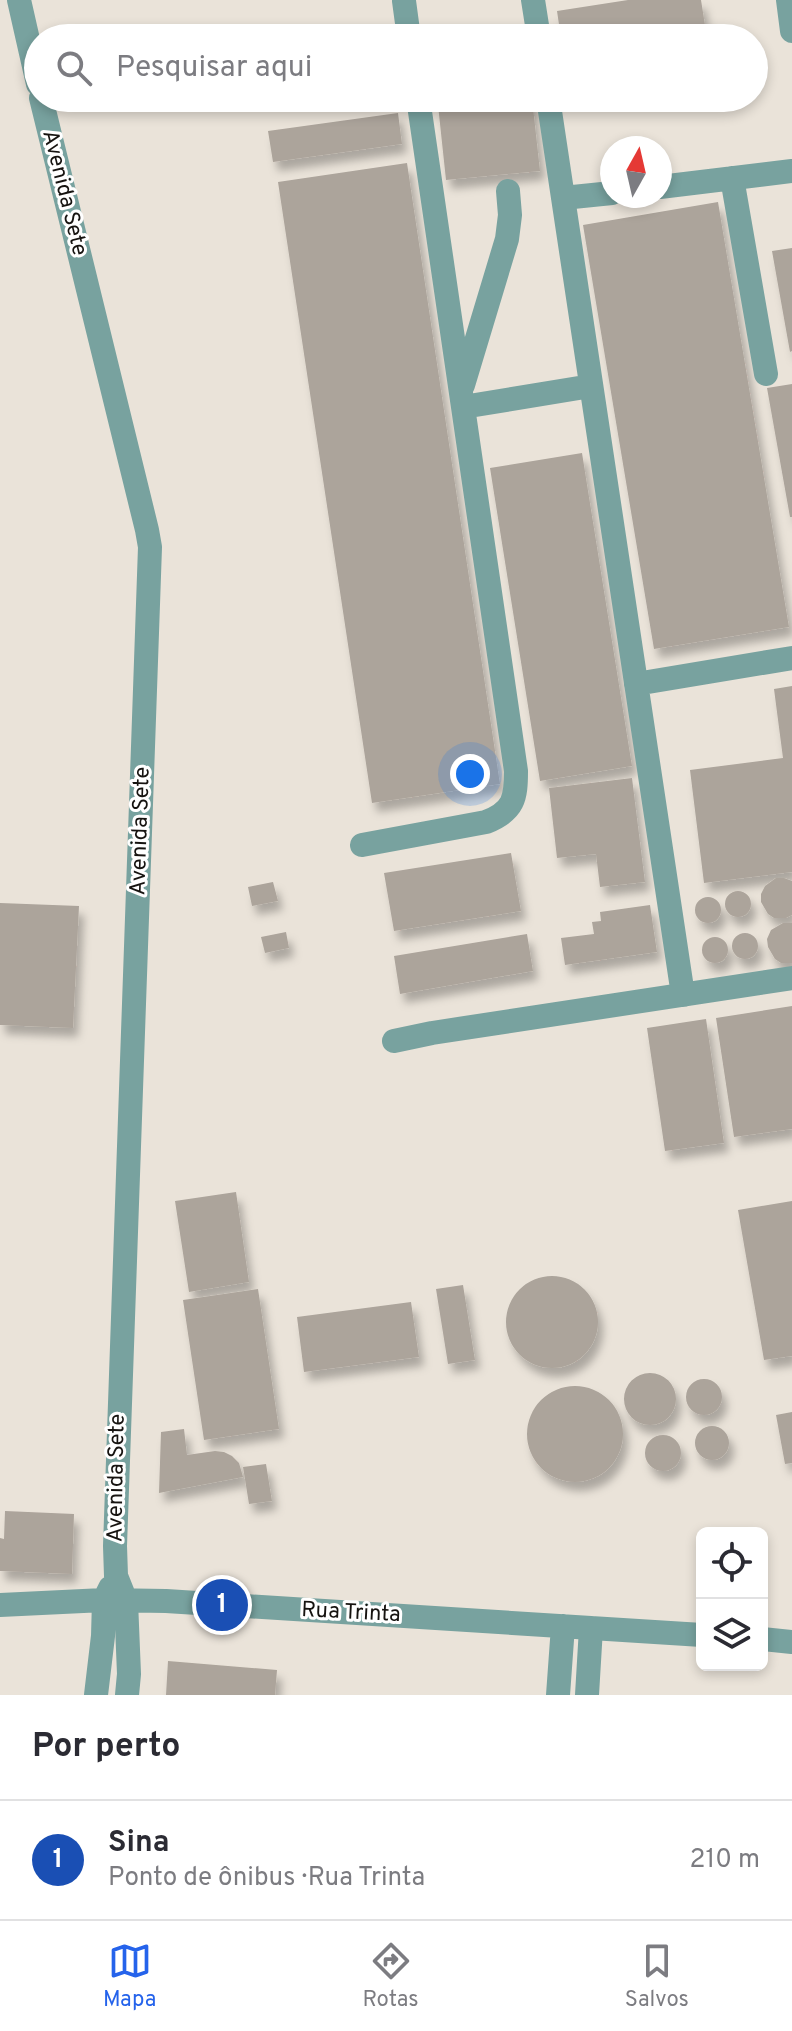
<!DOCTYPE html>
<html lang="pt">
<head>
<meta charset="utf-8">
<style>
  :root { --surface:#fff; --page:#f2f2f3; --text:#2b2b33; --muted:#7c7c81; --line:#e1e1e2; --accent:#2563eb }
  body { margin:0; font-family:Overpass,sans-serif; background:var(--page); color:var(--text) }
  .controls { position:absolute; right:24px; bottom:24px; display:grid; overflow:hidden; border-radius:12px; box-shadow:0 4px 12px #0003 }
  .controls button { width:72px; height:72px; display:grid; place-items:center; padding:0; border:0; border-bottom:2px solid var(--line); background:var(--surface); color:var(--text); font:40px sans-serif }
  .compass { position:absolute; left:600px; top:136px; width:72px; height:72px; border-radius:50%; background:var(--surface); box-shadow:0 4px 12px #0003; rotate:8deg }
  .you { position:absolute; left:470px; top:774px; width:28px; height:28px; margin:-20px; border:6px solid #fff; border-radius:50%; background:#1a73e8; box-shadow:0 0 0 12px #1a73e833 }
  .badge { display:grid; place-items:center; width:52px; height:52px; border-radius:50%; background:var(--accent); color:#fff; font-size:26px; font-weight:700 }
  .pin { position:absolute; translate:-50% -50%; border:4px solid #fff; box-shadow:0 2px 8px #0006 }
  .list { margin:0; padding:0; list-style:none }
  h2 { display:flex; justify-content:space-between; align-items:center; height:104px; margin:0; padding:0 32px; font-size:34px }
  h2 small { font-size:26px; font-weight:400; color:var(--muted) }
  .list li { display:grid; grid-template-columns:52px 1fr auto; gap:24px; align-items:center; box-sizing:border-box; height:120px; padding:0 32px; border-top:2px solid var(--line) }
  .list b { display:block; font-size:30px; white-space:nowrap }
  .list p { margin:0; font-size:26px; white-space:nowrap; color:var(--muted) }
  .list em { font-size:26px; font-style:normal; color:var(--muted) }
  .icon { flex:none; width:44px; height:44px; fill:none; stroke:currentColor; stroke-width:2; stroke-linecap:round; stroke-linejoin:round }
  .map { position:relative; flex:none; width:792px; height:1695px; overflow:hidden }
  .search { position:absolute; background:var(--surface); box-shadow:0 4px 12px #0003; left:24px; right:24px; top:24px; height:88px; display:flex; align-items:center; gap:20px; box-sizing:border-box; padding:0 28px; border-radius:44px; color:var(--muted); font-size:30px }
  .sheet { height:224px; background:var(--surface) }
  nav { display:flex; justify-content:space-around; align-items:center; box-sizing:border-box; height:112px; border-top:2px solid var(--line); background:var(--surface); font-size:22px; color:var(--muted) }
  nav a { display:grid; justify-items:center; gap:4px }
  nav .on { color:var(--accent) }
  .map>svg:first-child { display:block }
</style>
</head>
<body>
<div class="map">
<svg width="792" height="1695" viewBox="0 0 792 1695">
  <defs>
    <filter id="shadow"><feDropShadow dx="5" dy="9" stdDeviation="4" flood-color="#0004"/></filter>
  </defs>
  <rect width="100%" height="100%" fill="#eae3d9"/>
  <!-- building -->
  <path fill="#aca49b" filter="url(#shadow)" d="M628,0h73l6,38h-146l-4,-27z
    M504,98h28l8,73 -94,9 -8,-75z
    M398,113l4,31 -129,18 -5,-31z
    M407,163l93,621 -128,19 -94,-621z
    M718,202l71,425 -135,22 -71,-424z
    M792,248v103l-2,1 -18,-101z
    M792,384v133h-2l-23,-129z
    M582,453l50,313 -92,15 -50,-313z
    M792,686v186l-88,11 -14,-113 93,-12 -9,-69z
    M632,778l13,104 -45,5 -4,-33 -39,4 -8,-70z
    M511,853l10,58 -127,20 -10,-58z
    M776,878h8l8,3v34l-6,3h-12l-6,-4 -7,-12v-8l4,-8z
    M273,882l5,19 -26,5 -4,-19z
    M725 904a13 13 0 1 1 26 0a13 13 0 1 1-26 0Z
    M695 910a13 13 0 1 1 26 0a13 13 0 1 1-26 0Z
    M0,903l79,3 -6,122 -73,-3z
    M650,905l7,47 -92,13 -4,-27 33,-4 -2,-12 9,-1 -1,-9z
    M783,923h9v40h-11l-6,-4 -7,-12 -1,-8 4,-9z
    M286,932l3,16 -24,5 -4,-16z
    M732 946a13 13 0 1 1 26 0a13 13 0 1 1-26 0Z
    M527,934l6,37 -133,23 -6,-38z
    M702 950a13 13 0 1 1 26 0a13 13 0 1 1-26 0Z
    M792,1006v123l-58,8 -18,-119z
    M706,1019l18,124 -59,8 -18,-123z
    M236,1192l13,90 -60,10 -14,-91z
    M792,1201v155l-28,4 -26,-150z
    M506 1322a46 46 0 1 1 92 0a46 46 0 1 1-92 0Z
    M463,1285l12,75 -27,4 -12,-75z
    M258,1289l21,140 -75,11 -21,-140z
    M411,1302l8,55 -115,15 -7,-55z
    M624 1399a26 26 0 1 1 52 0a26 26 0 1 1-52 0Z
    M686 1397a18 18 0 1 1 36 0a18 18 0 1 1-36 0Z
    M527 1434a48 48 0 1 1 96 0a48 48 0 1 1-96 0Z
    M792,1412v51l-7,1 -9,-49z
    M695 1443a17 17 0 1 1 34 0a17 17 0 1 1-34 0Z
    M184,1429l3,26 28,-4 9,1 8,4 7,7 4,14 -84,16 2,-61z
    M645 1453a18 18 0 1 1 36 0a18 18 0 1 1-36 0Z
    M266,1464l6,37 -23,3 -6,-37z
    M5,1511l69,3 -2,60 -72,-3v-33l4,1z
    M168,1661l109,9 -2,25h-109z"/>
  <g fill="none" stroke-linecap="round" stroke-linejoin="round">
    <!-- minor -->
    <path stroke="#78a29f" stroke-width="24" d="M19,0l19,84
      M533,0l6,38
      M788,0l4,31
      M404,1l5,37
      M41,98l106,432 3,17 -35,999 1,30 10,25 3,73 -2,21
      M548,98l135,897
      M732,178l34,196
      M660,187l132,-16
      M563,198l49,-5
      M463,385l44,-146 3,-24 -2,-24
      M463,407l128,-21
      M636,684l156,-26
      M362,845l124,-23c28,-11 30,-24 30,-51l-98,-673
      M394,1041l38,-8 360,-55
      M0,1605l104,-5 62,1 536,34
      M762,1639l30,3
      M96,1695l7,-59 1,-36 6,-12
      M558,1695l5,-69
      M587,1695l4,-67"/>
  </g>
  <g text-anchor="middle" dominant-baseline="central" stroke-width="6" stroke-linejoin="round" paint-order="stroke">
    <!-- street labels -->
    <g font-size="22" fill="#161310" stroke="#fff">
      <text transform="translate(64 193) rotate(76)">Avenida Sete</text>
      <text transform="translate(141 831) rotate(-88)">Avenida Sete</text>
      <text transform="translate(117 1478) rotate(-89)">Avenida Sete</text>
      <text transform="translate(351 1613) rotate(3)">Rua Trinta</text>
    </g>
  </g>
</svg>
<div class="controls">
<button><svg class="icon" aria-label="locate" viewBox="0 0 24 24"><circle cx="12" cy="12" r="6"/><path d="M12 2v4M12 18v4M2 12h4M18 12h4"/></svg></button>
<button><svg class="icon" aria-label="layers" viewBox="0 0 24 24"><path d="M12 4l9 5-9 5-9-5zM3 14l9 5 9-5"/></svg></button>
</div>
<svg class="compass" viewBox="-18 -18 36 36"><path d="M0-13l5 13h-10z" fill="#e53935"/><path d="M0 13l5-13h-10z" fill="#7c7c81"/></svg>
<div class="you"></div>
<div class="pin badge" style="left:222px;top:1605px;background:#1a4fb4">1</div>
<div class="search"><svg class="icon" aria-label="search" viewBox="0 0 24 24"><circle cx="10" cy="10" r="6"/><path d="M15 15l6 6"/></svg>Pesquisar aqui</div>
</div>
<section class="sheet">
<h2>Por perto<small></small></h2>
<ul class="list">
<li><span class="badge" style="background:#1a4fb4">1</span><div><b>Sina</b><p>Ponto de ônibus · Rua Trinta</p></div><em>210 m</em></li>
</ul>
</section>
<nav>
<a class="on"><svg class="icon" aria-label="map" viewBox="0 0 24 24"><path d="M3 6l6-2 6 2 6-2v14l-6 2-6-2-6 2zM9 4v14M15 6v14"/></svg>Mapa</a>
<a><svg class="icon" aria-label="directions" viewBox="0 0 24 24"><path d="M12 3l9 9-9 9-9-9zM9 14v-3h6M13 9l2 2-2 2"/></svg>Rotas</a>
<a><svg class="icon" aria-label="saved" viewBox="0 0 24 24"><path d="M7 4h10v16l-5-4-5 4z"/></svg>Salvos</a>
</nav>
</body>
</html>
